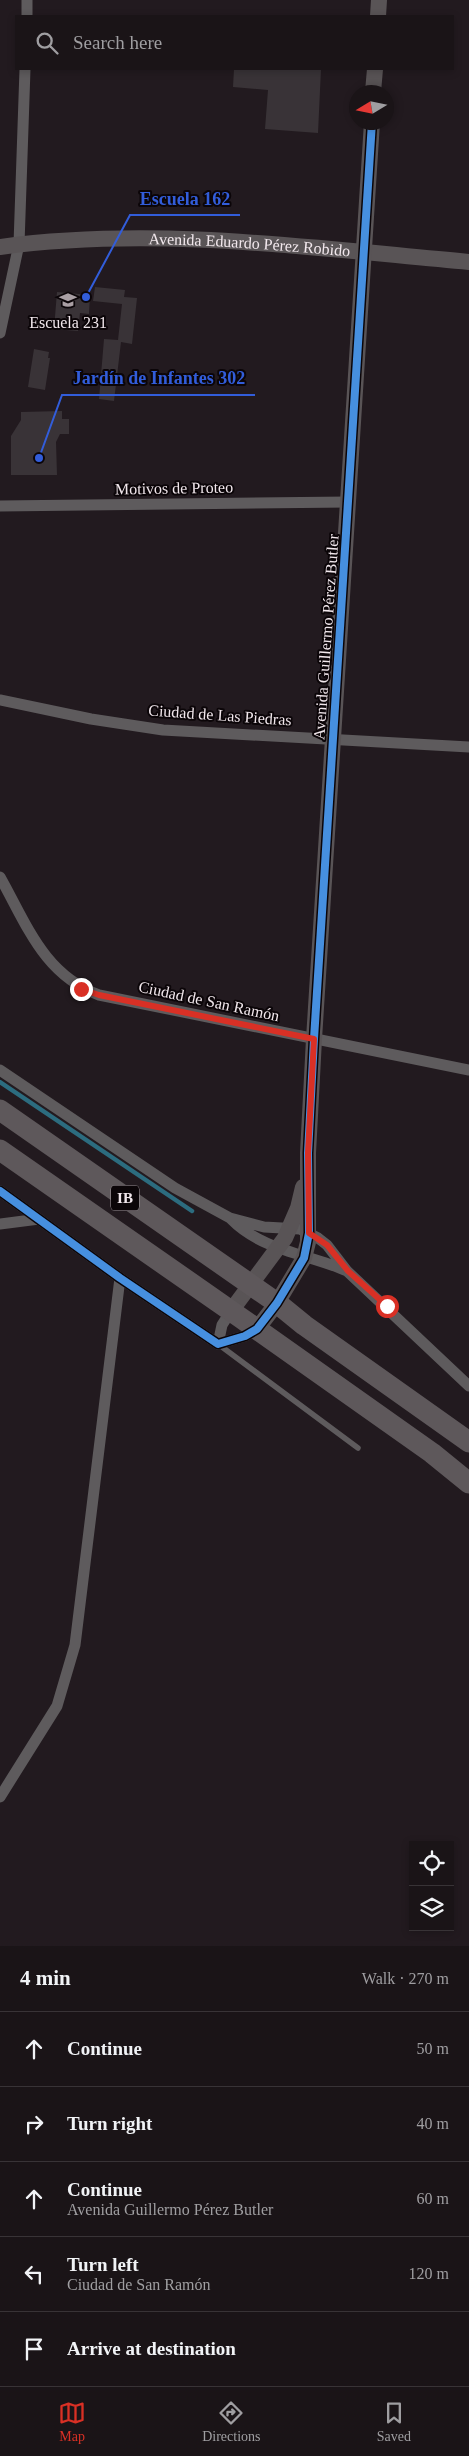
<!DOCTYPE html>
<html lang="en">
<head>
<meta charset="utf-8">
<style>
  :root { --surface:#1a1417; --page:#231d20; --text:#f1f3f6; --muted:#9f9ea1; --line:#383336; --accent:#d93025 }
  body { margin:0; font-family:"Times New Roman",serif; background:var(--page); color:var(--text) }
  .controls { position:absolute; right:15px; bottom:15px; display:grid; overflow:hidden; border-radius:0px; box-shadow:0 2px 8px #0003 }
  .controls button { width:45px; height:45px; display:grid; place-items:center; padding:0; border:0; border-bottom:1px solid var(--line); background:var(--surface); color:var(--text); font:25px sans-serif }
  .compass { position:absolute; left:349px; top:85px; width:45px; height:45px; border-radius:50%; background:var(--surface); box-shadow:0 2px 8px #0003; rotate:260deg }
  .stop { position:absolute; width:15px; height:15px; margin:-11px; border:4px solid #d93025; border-radius:50%; background:#fff }
  .stop.end { background:#d93025; border-color:#fff; box-shadow:0 1px 5px #0008 }
  .list { margin:0; padding:0; list-style:none }
  h2 { display:flex; justify-content:space-between; align-items:center; height:65px; margin:0; padding:0 20px; font-size:21px }
  h2 small { font-size:16px; font-weight:400; color:var(--muted) }
  .list li { display:grid; grid-template-columns:32px 1fr auto; gap:15px; align-items:center; box-sizing:border-box; height:75px; padding:0 20px; border-top:1px solid var(--line) }
  .list b { display:block; font-size:19px; white-space:nowrap }
  .list p { margin:0; font-size:16px; white-space:nowrap; color:var(--muted) }
  .list em { font-size:16px; font-style:normal; color:var(--muted) }
  .icon { flex:none; width:28px; height:28px; fill:none; stroke:currentColor; stroke-width:2; stroke-linecap:round; stroke-linejoin:round }
  .map { position:relative; flex:none; width:469px; height:1946px; overflow:hidden }
  .search { position:absolute; background:var(--surface); box-shadow:0 2px 8px #0003; left:15px; right:15px; top:15px; height:55px; display:flex; align-items:center; gap:12px; box-sizing:border-box; padding:0 18px; border-radius:0px; color:var(--muted); font-size:19px }
  .sheet { height:440px; background:var(--surface) }
  nav { display:flex; justify-content:space-around; align-items:center; box-sizing:border-box; height:70px; border-top:1px solid var(--line); background:var(--surface); font-size:14px; color:var(--muted) }
  nav a { display:grid; justify-items:center; gap:2px }
  nav .on { color:var(--accent) }
  .map>svg:first-child { display:block }
</style>
</head>
<body>
<div class="map">
<svg width="469" height="1946" viewBox="0 0 469 1946">
  <rect width="100%" height="100%" fill="#221a1f"/>
  <g fill="none" stroke-linecap="round" stroke-linejoin="round">
    <!-- stream -->
    <path stroke="#2c6c7f" stroke-width="4.5" d="M0,1082l192,129"/>
  </g>
  <!-- building -->
  <path fill="#393337" d="M234,69h87l-3,64 -53,-4 3,-39 -35,-3z
    M95,287l30,3 -1,7 13,1 -5,46 -11,-2 -7,59 -15,-2 5,-60 14,1 4,-36 -29,-3z
    M57,292l33,3 -1,19 -9,-1 -2,18 -24,-2z
    M34,349l15,3 -1,6h2l-5,32 -17,-3z
    M62,411v8h7v15h-9l-4,8 1,33h-46v-39l10,-16v-8z"/>
  <g fill="none" stroke-linecap="round" stroke-linejoin="round">
    <!-- lane -->
    <path stroke="#5e5b5d" stroke-width="5.5" d="M218,1344l140,104"/>
    <!-- street -->
    <path stroke="#5e5b5d" stroke-width="11" d="M27,16v-16
      M0,333l19,-89 6,-175
      M0,506l348,-4
      M0,700l91,19 72,11 306,17
      M0,877c27,48 44,98 99,118l370,75
      M0,1070l175,118 55,30 34,9 36,2 18,9 9,7 20,26 122,115
      M0,1191l120,87 98,66 27,-8 12,-7
      M231,1219c31,32 78,35 116,52
      M0,1224l39,-5
      M218,1344l4,-19 9,-14
      M0,1797l57,-91 18,-61 45,-367"/>
    <!-- secondary -->
    <g stroke="#595456" stroke-width="16">
      <path d="M378,16l1,-16"/>
      <path d="M373,92l2,-23"/>
      <path id="s1" d="M0,247c156,-21 313,1 469,15"/>
      <path d="M231,1311l54,-73 13,-30 5,-21"/>
      <path d="M257,1329l20,-26 27,-45 4,-16v-89l6,-114 58,-917"/>
    </g>
    <!-- highway -->
    <path stroke="#5e585b" stroke-width="21" d="M0,1110l277,193 27,22 165,117
      M0,1150l241,168 191,135 37,30"/>
    <!-- cycleway casing -->
    <g stroke="#0b0508" stroke-width="11">
      <path id="cycleway" d="M0,1191l120,87 98,66 27,-8 12,-7 20,-26 27,-45 5,-25 -1,-80 6,-114 58,-917"/>
    </g>
    <!-- cycleway -->
    <use href="#cycleway" stroke="#468fdf" stroke-width="8"/>
  </g>
  <g fill="none" stroke-linecap="round" stroke-linejoin="round">
    <!-- route -->
    <path stroke="#d93025" stroke-width="6" d="M81,989l18,6 215,44 -6,114 1,80 18,12 21,26 39,35"/>
  </g>
  <!-- icons -->
  <defs>
    <g id="school-bare" transform="scale(1.35)"><path d="M0-5L7-2L0 1L-7-2ZM-4 1L0 2.5L4 1V4Q0 6-4 4Z" fill="#a99fa4" stroke="#0b0508" stroke-width="2.5" paint-order="stroke"/></g>
  </defs>
  <g fill-rule="evenodd">
    <use href="#school-bare" x="68" y="300"/>
  </g>
  <g text-anchor="middle" dominant-baseline="central" stroke-width="4" stroke-linejoin="round" paint-order="stroke">
    <!-- shield labels -->
    <rect fill="#0b0508" stroke="#aca3a8" stroke-width="1" x="111" y="1185.5" width="28" height="25" rx="4"/>
    <g font-size="15" font-weight="bold" fill="#f1e7ec">
      <text x="125" y="1198">IB</text>
    </g>
    <!-- street labels -->
    <g font-size="16" fill="#f1e7ec" stroke="#0b0508">
      <text stroke="none"><textPath href="#s1" startOffset="250">Avenida Eduardo Pérez Robido</textPath></text>
      <text transform="translate(174 488) rotate(-1)">Motivos de Proteo</text>
      <text transform="translate(326 637) rotate(-86)">Avenida Guillermo Pérez Butler</text>
      <text transform="translate(220 715) rotate(4)">Ciudad de Las Piedras</text>
      <text transform="translate(209 1001) rotate(12)">Ciudad de San Ramón</text>
    </g>
    <!-- poi labels -->
    <g font-size="16" fill="#f1e7ec" stroke="#0b0508">
      <text x="68" y="322">Escuela 231</text>
    </g>
  </g>
  <!-- callouts -->
  <path fill="none" stroke="#325dda" stroke-width="2" d="M86 297L130 215H240M39 458L62 395H255"/>
  <g fill="#325dda" stroke="#0b0508" stroke-width="2">
    <circle cx="86" cy="297" r="5"/>
    <circle cx="39" cy="458" r="5"/>
  </g>
  <g font-size="18" text-anchor="middle" font-weight="bold" fill="#325dda" stroke="#0b0508" stroke-width="4" stroke-linejoin="round" paint-order="stroke">
    <text x="185" y="205">Escuela 162</text>
    <text x="159" y="384">Jardín de Infantes 302</text>
  </g>
</svg>
<div class="controls">
<button><svg class="icon" aria-label="locate" viewBox="0 0 24 24"><circle cx="12" cy="12" r="6"/><path d="M12 2v4M12 18v4M2 12h4M18 12h4"/></svg></button>
<button><svg class="icon" aria-label="layers" viewBox="0 0 24 24"><path d="M12 4l9 5-9 5-9-5zM3 14l9 5 9-5"/></svg></button>
</div>
<svg class="compass" viewBox="-18 -18 36 36"><path d="M0-13l5 13h-10z" fill="#e53935"/><path d="M0 13l5-13h-10z" fill="#9f9ea1"/></svg>
<div class="stop" style="left:387px;top:1306px"></div>
<div class="stop end" style="left:81px;top:989px"></div>
<div class="search"><svg class="icon" aria-label="search" viewBox="0 0 24 24"><circle cx="10" cy="10" r="6"/><path d="M15 15l6 6"/></svg>Search here</div>
</div>
<section class="sheet">
<h2>4 min<small>Walk · 270 m</small></h2>
<ul class="list">
<li><svg class="icon" aria-label="ahead" viewBox="0 0 24 24"><path d="M12 20V5M6 11l6-6 6 6"/></svg><div><b>Continue</b></div><em>50 m</em></li>
<li><svg class="icon" aria-label="right" viewBox="0 0 24 24"><path d="M7 20v-9h11M14 6l5 5-5 5"/></svg><div><b>Turn right</b></div><em>40 m</em></li>
<li><svg class="icon" aria-label="ahead" viewBox="0 0 24 24"><path d="M12 20V5M6 11l6-6 6 6"/></svg><div><b>Continue</b><p>Avenida Guillermo Pérez Butler</p></div><em>60 m</em></li>
<li><svg class="icon" aria-label="left" viewBox="0 0 24 24"><path d="M17 20v-9H6M10 6l-5 5 5 5"/></svg><div><b>Turn left</b><p>Ciudad de San Ramón</p></div><em>120 m</em></li>
<li><svg class="icon" aria-label="arrive" viewBox="0 0 24 24"><path d="M6 21V4h12l-3 4 3 4H6"/></svg><div><b>Arrive at destination</b></div></li>
</ul>
</section>
<nav>
<a class="on"><svg class="icon" aria-label="map" viewBox="0 0 24 24"><path d="M3 6l6-2 6 2 6-2v14l-6 2-6-2-6 2zM9 4v14M15 6v14"/></svg>Map</a>
<a><svg class="icon" aria-label="directions" viewBox="0 0 24 24"><path d="M12 3l9 9-9 9-9-9zM9 14v-3h6M13 9l2 2-2 2"/></svg>Directions</a>
<a><svg class="icon" aria-label="saved" viewBox="0 0 24 24"><path d="M7 4h10v16l-5-4-5 4z"/></svg>Saved</a>
</nav>
</body>
</html>
